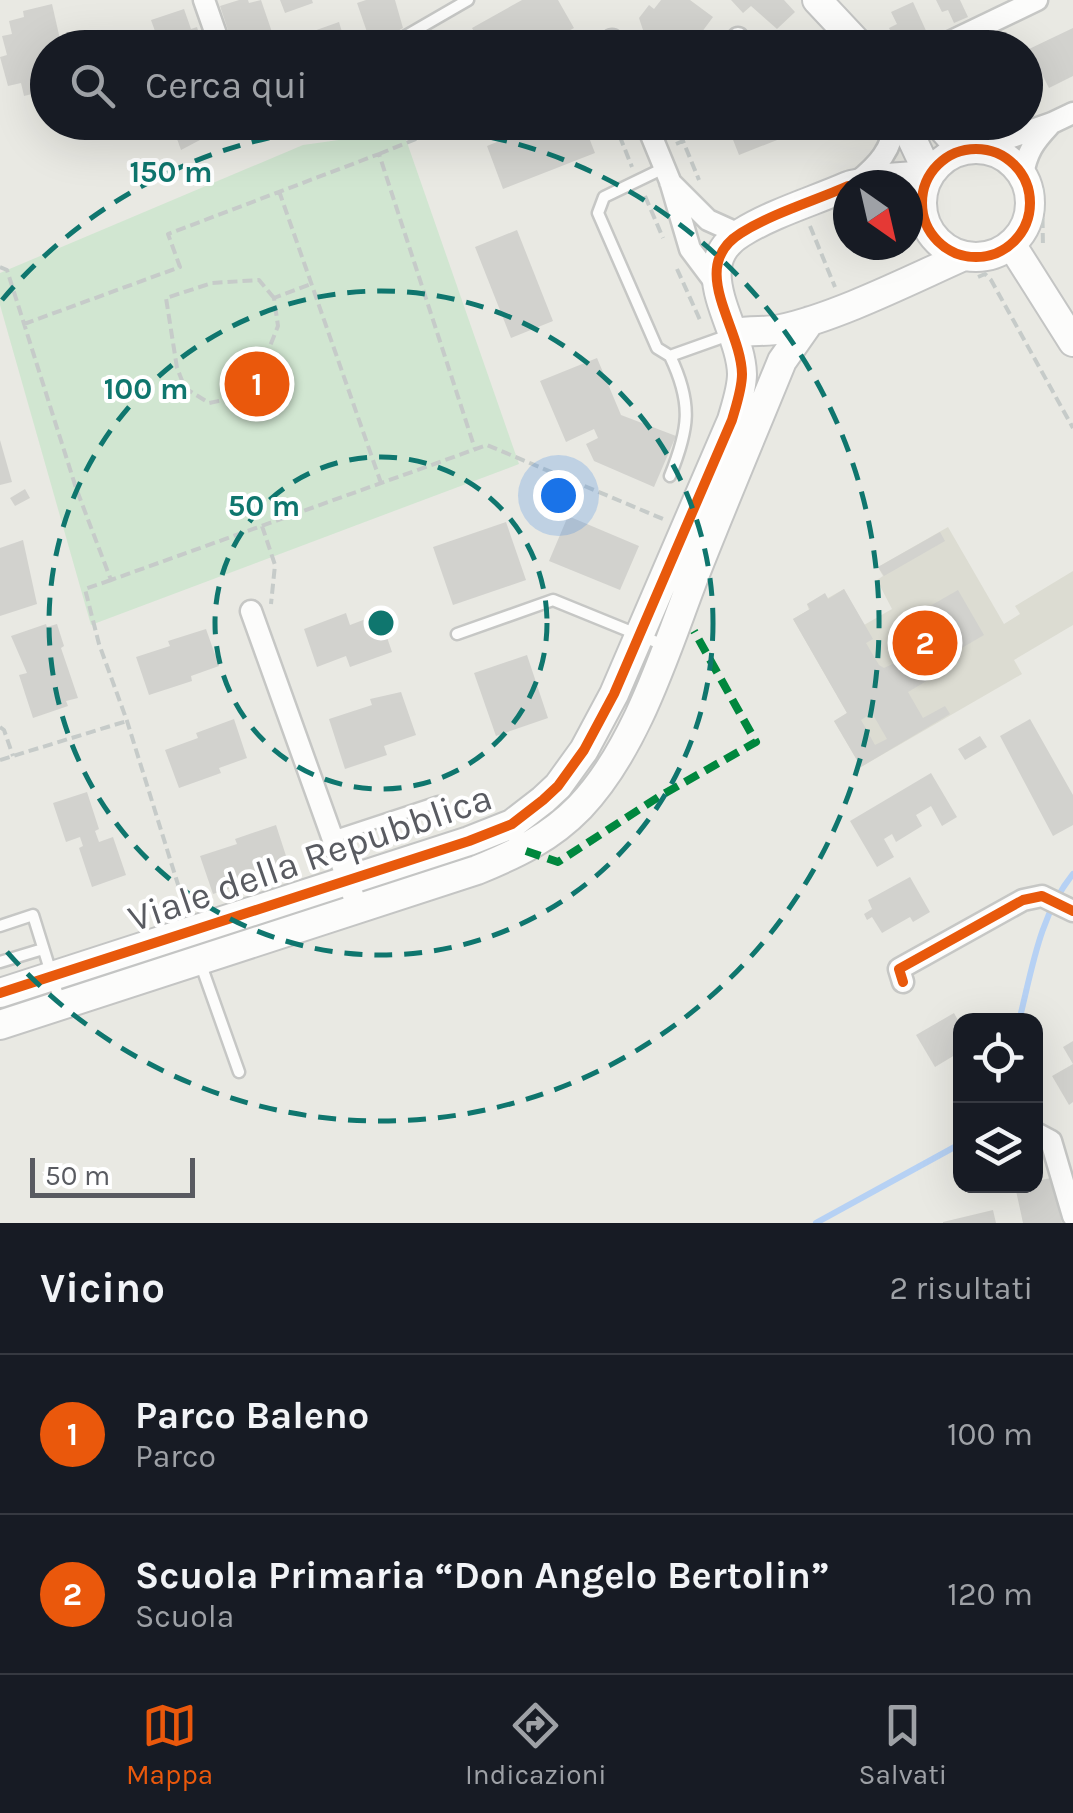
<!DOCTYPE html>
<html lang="it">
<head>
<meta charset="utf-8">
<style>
  :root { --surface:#171b24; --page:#20242c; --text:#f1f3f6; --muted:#9ea1a6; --line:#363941; --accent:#ea580c }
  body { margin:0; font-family:Karla,sans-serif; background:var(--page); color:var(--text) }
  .controls { position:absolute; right:30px; bottom:30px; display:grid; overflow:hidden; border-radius:20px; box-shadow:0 10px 40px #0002 }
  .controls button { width:90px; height:90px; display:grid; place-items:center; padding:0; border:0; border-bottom:2px solid var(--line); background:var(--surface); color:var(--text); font:50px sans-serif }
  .compass { position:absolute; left:833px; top:170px; width:90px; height:90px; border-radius:50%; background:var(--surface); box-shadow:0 10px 40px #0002; rotate:146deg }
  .scale { position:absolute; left:30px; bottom:25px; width:165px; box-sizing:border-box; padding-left:10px; border:5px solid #595b61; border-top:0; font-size:28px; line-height:35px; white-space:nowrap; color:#595b61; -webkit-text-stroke:8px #fff; paint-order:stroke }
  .you { position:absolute; left:558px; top:495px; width:35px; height:35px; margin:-25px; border:8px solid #fff; border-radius:50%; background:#1a73e8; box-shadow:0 0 0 15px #1a73e833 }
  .badge { display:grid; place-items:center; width:65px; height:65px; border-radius:50%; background:var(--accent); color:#fff; font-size:32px; font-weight:700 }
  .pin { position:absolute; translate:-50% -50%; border:5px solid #fff; box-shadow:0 2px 10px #0006 }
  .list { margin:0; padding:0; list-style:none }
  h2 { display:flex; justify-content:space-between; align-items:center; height:130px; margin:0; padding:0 40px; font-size:42px }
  h2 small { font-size:32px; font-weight:400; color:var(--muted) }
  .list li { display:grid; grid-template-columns:65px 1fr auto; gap:30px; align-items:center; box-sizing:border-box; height:160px; padding:0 40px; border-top:2px solid var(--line) }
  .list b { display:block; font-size:38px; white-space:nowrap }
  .list p { margin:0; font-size:32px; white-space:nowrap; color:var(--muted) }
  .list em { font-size:32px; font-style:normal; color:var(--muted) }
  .icon { flex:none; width:55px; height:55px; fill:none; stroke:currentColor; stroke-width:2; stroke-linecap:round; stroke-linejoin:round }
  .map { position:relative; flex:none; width:1073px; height:1223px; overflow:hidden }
  .search { position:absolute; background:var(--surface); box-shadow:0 10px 40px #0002; left:30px; right:30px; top:30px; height:110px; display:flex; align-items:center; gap:25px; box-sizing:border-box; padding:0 35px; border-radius:55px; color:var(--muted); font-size:38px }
  .sheet { height:450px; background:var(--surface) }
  nav { display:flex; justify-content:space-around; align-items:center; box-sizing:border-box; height:140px; border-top:2px solid var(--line); background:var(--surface); font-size:28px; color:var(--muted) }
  nav a { display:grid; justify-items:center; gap:5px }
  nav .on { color:var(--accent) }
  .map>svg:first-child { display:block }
</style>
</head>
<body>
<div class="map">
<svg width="1073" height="1223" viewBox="0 0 1073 1223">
  <rect width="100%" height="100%" fill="#e9e9e3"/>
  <!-- education -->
  <path fill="#dcdcd2" d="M948,527l56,97 16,-10 -5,-8 58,-35v54l-59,35 8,14 -161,93 -27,-46 13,-8 -54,-94 16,-9 -2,-6 18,-10 3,4 16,-9 20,36 28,-16 -15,-29 6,-4 -5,-9z"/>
  <!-- green -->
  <path fill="#d1e6d1" d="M403,131l116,333 -428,161 -91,-320v-32l303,-128z"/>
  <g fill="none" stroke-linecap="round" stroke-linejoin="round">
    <!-- stream -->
    <path stroke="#b6d1f4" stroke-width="6" d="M1019,1021c13,-51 20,-105 54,-147
      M816,1223l144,-79"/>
  </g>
  <!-- building -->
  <path fill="#d2d2ce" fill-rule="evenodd" d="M239,0h9l1,3 12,-3 12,35 -39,13 -14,-42z
    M280,0h32l1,3 -28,10z
    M366,0h29l8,28 -28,17 -3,-11 -4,1 -11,-32z
    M522,0h36l16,28 -35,20h-56l-11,-20z
    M661,0h29l23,17 -17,23 -5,-4 -8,12h-23l-15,-12 -6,-18 10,-13 5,4z
    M731,0h53l11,12 -18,17 -26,-23 -8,7z
    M936,0h24l8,17 -14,6 -6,-13 -6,2z
    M913,2l15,33 -30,13 -9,-20 8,-4 -6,-12z
    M52,4l10,44h-14v42l-24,6 -3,-13 -13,3 -8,-29 7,-2 -5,-19 10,-2 -3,-13 15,-4 -1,-6z
    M184,9l7,20 6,-2 4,13 -23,8h-17l-10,-28z
    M339,22l8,26h-68l-2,-8 13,-5 1,4z
    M1073,28v48l-24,12 -20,-39z
    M813,35l11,13h-24z
    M205,122h29l-53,28 -5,-14z
    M545,122h38l12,31 -92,36 -16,-43z
    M726,122h94v1l-81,32z
    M517,230l36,91 -42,17 -36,-91z
    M597,358l24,57 55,21 -22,51 -60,-26 -8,-17 12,-6 -4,-9 -28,13 -26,-61z
    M0,440l12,42 -12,3z
    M25,489l5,9 -15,8 -5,-8z
    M568,516l71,30 -19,44 -71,-29z
    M506,522l20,58 -73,25 -20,-58z
    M940,532l5,9 -61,35 -6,-9z
    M23,540l14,64 -37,12v-68z
    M844,589l29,50 -7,4 13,22 5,3 42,-20 -17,-30 49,-28 26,45 -60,35 6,9 -22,13 15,26 22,-12 5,8 -89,53 -27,-46 13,-8 -54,-94 17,-10 -3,-5 18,-11 3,6zM872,713l15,26 -12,6 -14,-25z
    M346,613l4,12 29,-11 13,38 -42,15 -4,-11 -29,11 -13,-38z
    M46,624l1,3 10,-3 7,22 -3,2 17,50 -12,3 2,5 -35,12 -14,-43 8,-2 -16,-37z
    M206,629l13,37 -28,10 1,5 -43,14 -13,-38 34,-11 -2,-5z
    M527,655l21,63 -52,18 -22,-63z
    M401,692l15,43 -32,11 3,9 -42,14 -16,-50 43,-14 -2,-6z
    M234,719l13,39 -28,10 2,5 -42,15 -14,-38 33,-12 -2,-5z
    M1030,719l43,76v30l-20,11 -53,-100z
    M980,736l7,11 -22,13 -7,-11z
    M931,773l26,44 -15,9 -11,-20 -15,9 6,11 -26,16 -4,-8 -8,5 10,18 -17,10 -27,-46z
    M87,792l12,37 -4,2 4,11 14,-5 13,38 -34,12 -13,-39 4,-2 -3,-9 -14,5 -13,-39z
    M276,825l12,37 -32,11 2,6 -45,15 -13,-38 37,-12 -2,-5z
    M910,877l20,35 -17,10 -3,-5 -28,16 -10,-16 -5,3 -3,-6 8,-5 -4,-9z
    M954,1013l6,11v28l-25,15 -19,-32z
    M1073,1041v61l-4,3 -17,-29 21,-12 -10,-17z
    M1051,1178l11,45h-39l-8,-37h21v-5z
    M993,1210l3,13h-53v-1z"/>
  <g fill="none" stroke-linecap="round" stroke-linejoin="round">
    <!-- lane casing -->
    <g stroke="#c6c7c5" stroke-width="15">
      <path id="lane" d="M385,48l83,-48
        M664,168l-60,29 -6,16 59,135 13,8 59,-21
        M670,476c19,-47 23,-72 0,-120
        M457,634l96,-34 113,46
        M332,837l106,-35
        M0,926l33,-11 28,90
        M0,962l43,-13
        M201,965l38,107"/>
    </g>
    <!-- street casing -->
    <g stroke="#c6c7c5" stroke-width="25">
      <path id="street" d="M204,0l14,40
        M612,40l3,8
        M728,48l10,-10
        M937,48l100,-48
        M654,122l-5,8 21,51 20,68 24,32
        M978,149l74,-26 21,-10
        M1023,176c3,-23 11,-34 26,-50
        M670,182l38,38 31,14
        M857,182c21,-17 36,-33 37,-60
        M251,611l107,298
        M903,982l-4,-13 124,-69 19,-4 31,15
        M1036,1133l15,8 22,75"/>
    </g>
    <!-- secondary casing -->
    <g stroke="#c4c5c4" stroke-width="32">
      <path id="secondary" d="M817,0l45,48
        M937,122l25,28
        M922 203a54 54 0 1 1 108 0a54 54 0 1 1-108 0Z
        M851,185l36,-7 42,-3 -25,-53
        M1011,244l62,98
        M735,333c16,-3 33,-1 46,-4 56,-12 129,-49 183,-73
        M0,993l469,-152 43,-17 31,-24 15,-14 26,-36 30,-56 118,-274c4,-14 10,-31 10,-46 -1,-48 -56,-107 -1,-141 32,-20 73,-32 107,-47
        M0,1025l477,-155c39,-16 73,-32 103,-63 57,-60 86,-158 115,-233 28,-71 58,-142 87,-213l28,-40"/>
    </g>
    <!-- path -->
    <path stroke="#c6cbc9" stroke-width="4" stroke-dasharray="10 5" stroke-linecap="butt" d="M614,122l18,45
      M676,144l7,-3 16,39
      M379,154l79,-32
      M1042,188l1,60
      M279,191l102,292
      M645,196l18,42
      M810,226l25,61
      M0,267l7,3 69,218 35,92 376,-135 176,74
      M677,269l23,51
      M978,277l7,-3 6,6 82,148
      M274,298l-15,-18 -47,3 -46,15 11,70 8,20 24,15 19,-4 19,-32 21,-16 10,-25 -4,-28 37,-14
      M24,324l156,-57 -12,-33 211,-80 96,295
      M262,526l13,39 -4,39
      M111,580l-26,9 14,55 28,77 58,186
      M0,727l4,3 9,26
      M0,760l127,-39"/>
    <!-- lane -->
    <use href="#lane" stroke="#fcfcfb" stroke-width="10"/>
    <!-- street -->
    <use href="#street" stroke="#fcfcfb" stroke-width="20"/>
    <!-- secondary -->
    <use href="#secondary" stroke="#fcfcfb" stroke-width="28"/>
    <!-- quiet -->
    <path stroke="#00873e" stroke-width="8" stroke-dasharray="15 8" stroke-linecap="butt" d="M526,851l32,11 102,-66 96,-54 -62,-111"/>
    <!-- cycleway casing -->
    <g stroke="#fff" stroke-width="16">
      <path id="cycleway" d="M922 203a54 54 0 1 1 108 0a54 54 0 1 1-108 0Z
        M903,982l-4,-13 124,-69 19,-4 31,15
        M0,993l469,-152 43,-17 31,-24 15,-14 26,-36 30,-56 118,-274c4,-14 10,-31 10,-46 -1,-48 -56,-107 -1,-141 32,-20 73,-32 107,-47"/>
    </g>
    <!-- cycleway -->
    <use href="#cycleway" stroke="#e8590c" stroke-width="10"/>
  </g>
  <!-- distance rings -->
  <g fill="none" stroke="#0f766e" stroke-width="5" stroke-dasharray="18 12">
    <circle cx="381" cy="623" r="166"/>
    <circle cx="381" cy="623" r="332"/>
    <path d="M2 300A498 498 0 1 1 2 946"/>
  </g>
  <g text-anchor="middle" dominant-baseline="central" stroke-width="8" stroke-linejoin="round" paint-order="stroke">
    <!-- street labels -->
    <g font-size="38" fill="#595b61" stroke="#fff">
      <text transform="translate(310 858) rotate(-19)">Viale della Repubblica</text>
    </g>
  </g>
  <circle cx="381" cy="623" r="15" fill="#0f766e" stroke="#fff" stroke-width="5"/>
  <g font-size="30" text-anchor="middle" font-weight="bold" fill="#0f766e" stroke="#fff" stroke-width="8" stroke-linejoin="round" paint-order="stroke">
    <text x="171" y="182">150 m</text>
    <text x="146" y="399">100 m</text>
    <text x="264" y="516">50 m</text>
  </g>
</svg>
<div class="controls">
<button><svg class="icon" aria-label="locate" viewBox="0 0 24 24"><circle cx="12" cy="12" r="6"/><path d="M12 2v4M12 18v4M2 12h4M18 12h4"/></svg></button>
<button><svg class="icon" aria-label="layers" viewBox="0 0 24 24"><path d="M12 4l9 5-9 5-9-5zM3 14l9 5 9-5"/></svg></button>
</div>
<svg class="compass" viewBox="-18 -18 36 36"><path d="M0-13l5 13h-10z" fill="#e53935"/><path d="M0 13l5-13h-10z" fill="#9ea1a6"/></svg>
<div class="scale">50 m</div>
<div class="you"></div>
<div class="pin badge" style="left:257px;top:384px">1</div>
<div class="pin badge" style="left:925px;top:643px">2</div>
<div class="search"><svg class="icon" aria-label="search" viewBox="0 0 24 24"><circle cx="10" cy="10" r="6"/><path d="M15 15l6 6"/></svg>Cerca qui</div>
</div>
<section class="sheet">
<h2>Vicino<small>2 risultati</small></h2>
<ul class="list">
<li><span class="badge">1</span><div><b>Parco Baleno</b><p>Parco</p></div><em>100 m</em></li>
<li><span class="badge">2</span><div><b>Scuola Primaria “Don Angelo Bertolin”</b><p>Scuola</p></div><em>120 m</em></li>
</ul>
</section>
<nav>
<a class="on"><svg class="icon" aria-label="map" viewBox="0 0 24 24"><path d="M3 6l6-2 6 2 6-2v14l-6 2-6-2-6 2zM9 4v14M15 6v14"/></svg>Mappa</a>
<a><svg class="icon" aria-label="directions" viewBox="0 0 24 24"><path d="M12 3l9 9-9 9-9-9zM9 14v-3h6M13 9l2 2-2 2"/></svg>Indicazioni</a>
<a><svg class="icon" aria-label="saved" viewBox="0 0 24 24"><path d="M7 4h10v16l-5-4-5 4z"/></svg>Salvati</a>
</nav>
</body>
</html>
